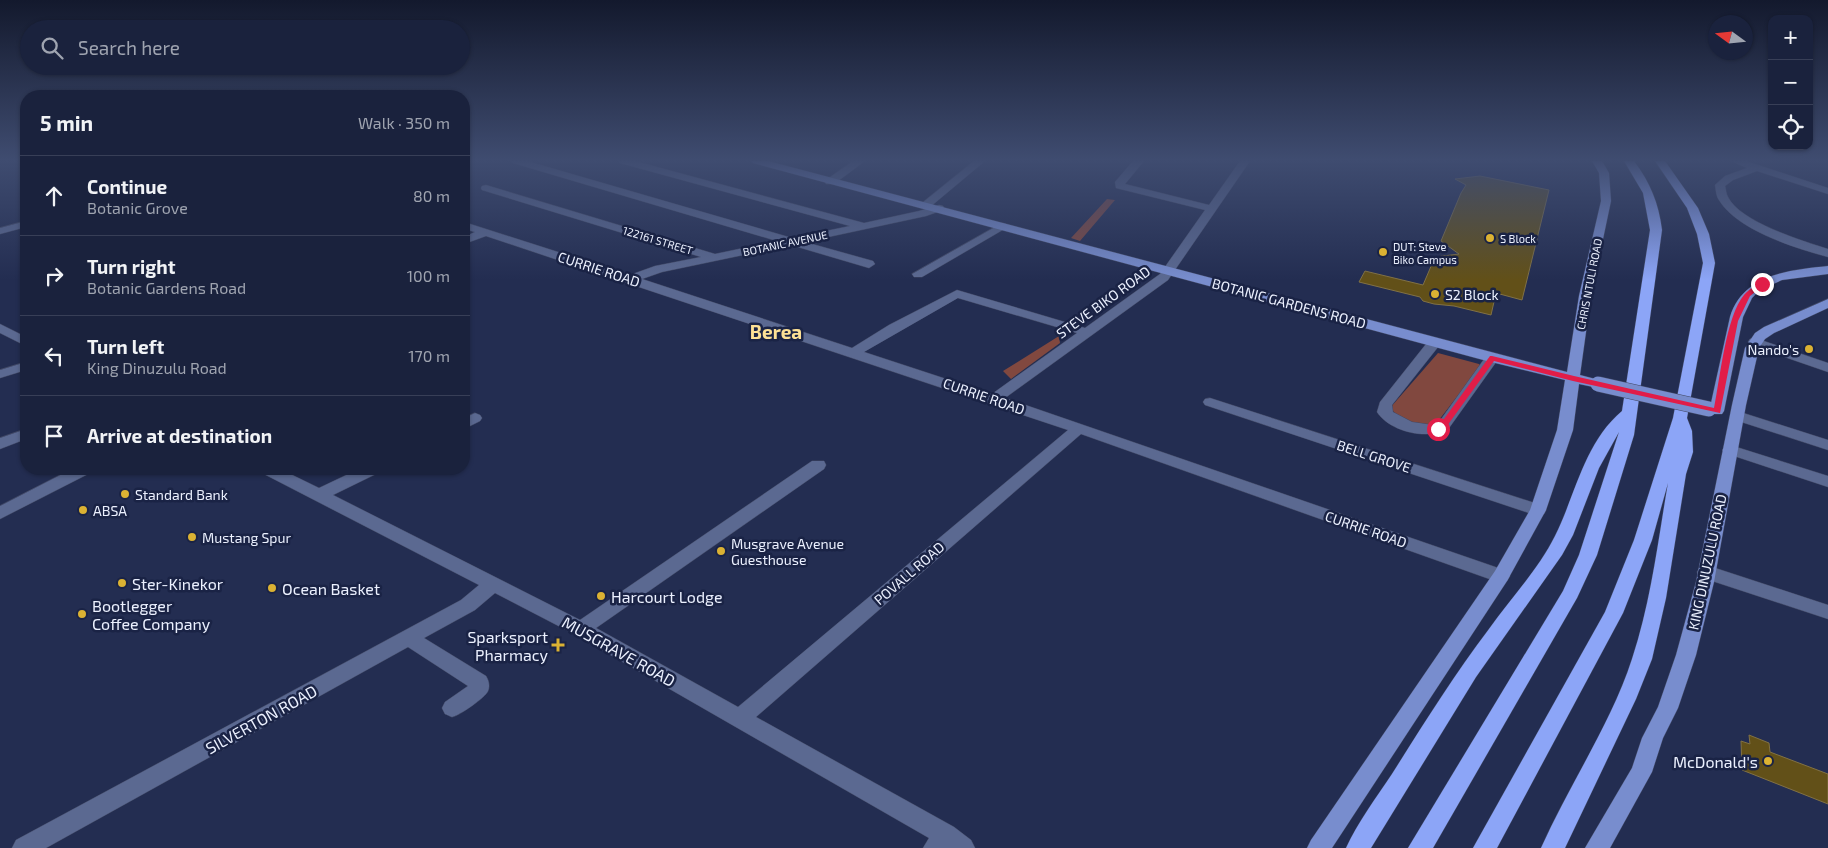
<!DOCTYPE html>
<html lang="en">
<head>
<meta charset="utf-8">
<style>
  :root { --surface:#1a223d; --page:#272f48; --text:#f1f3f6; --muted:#9fa4b0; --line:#383f57 }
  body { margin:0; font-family:"Exo 2",sans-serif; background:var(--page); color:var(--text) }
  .controls { position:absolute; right:15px; top:15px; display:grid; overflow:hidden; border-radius:10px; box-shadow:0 1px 4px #0004 }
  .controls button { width:45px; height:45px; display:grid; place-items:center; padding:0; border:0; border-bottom:1px solid var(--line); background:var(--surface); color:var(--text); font:25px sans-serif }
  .compass { position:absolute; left:1708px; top:15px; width:45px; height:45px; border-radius:50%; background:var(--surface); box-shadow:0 1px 4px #0004; rotate:285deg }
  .stop { position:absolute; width:15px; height:15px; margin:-11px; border:4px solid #e11d48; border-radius:50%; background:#fff }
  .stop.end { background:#e11d48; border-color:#fff; box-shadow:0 1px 5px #0008 }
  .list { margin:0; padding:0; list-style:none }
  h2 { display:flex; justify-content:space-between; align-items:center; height:65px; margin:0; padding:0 20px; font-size:21px }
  h2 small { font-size:16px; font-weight:400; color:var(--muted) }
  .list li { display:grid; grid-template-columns:32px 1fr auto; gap:15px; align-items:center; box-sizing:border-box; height:80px; padding:0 20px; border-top:1px solid var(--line) }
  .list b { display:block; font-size:19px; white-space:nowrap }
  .list p { margin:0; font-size:16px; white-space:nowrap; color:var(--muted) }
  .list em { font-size:16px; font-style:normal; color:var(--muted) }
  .icon { flex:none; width:28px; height:28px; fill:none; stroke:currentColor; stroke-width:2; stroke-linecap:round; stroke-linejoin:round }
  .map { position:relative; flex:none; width:1828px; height:848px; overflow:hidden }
  .search { position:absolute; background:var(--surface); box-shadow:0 1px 4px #0004; left:20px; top:20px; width:450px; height:55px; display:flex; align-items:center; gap:12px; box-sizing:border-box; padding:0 18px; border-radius:28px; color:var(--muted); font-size:19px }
  .panel { position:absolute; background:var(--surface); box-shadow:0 1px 4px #0004; left:20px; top:90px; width:450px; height:385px; border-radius:20px }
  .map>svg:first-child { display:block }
</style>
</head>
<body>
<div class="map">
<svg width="1828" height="848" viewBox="0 0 1828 848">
  <rect width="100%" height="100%" fill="#232d51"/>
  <!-- green -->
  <path fill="#81483f" d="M1107,199l8,1 -35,41 -9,-3z
    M1059,336l1,7 -49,36 -8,-8z
    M1438,353l41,11 2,2 -46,59c-18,2 -34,-4 -45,-17z"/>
  <!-- building -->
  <path fill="#625018" stroke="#817145" d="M1480,176l69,14 -27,110 -26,-7 -5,22 -37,-9 -20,-2 -11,-3 -3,-4 -61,-15 6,-11 58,14 12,-28 24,-3 -18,-13 20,-48 5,-8 -11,-6z
    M1749,735l20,8 1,9 58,22v30l-86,-34 -1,-29 9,3z"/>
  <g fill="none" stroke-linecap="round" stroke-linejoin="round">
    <!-- minor casing -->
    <g stroke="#424965" stroke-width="1">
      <path id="minor" d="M511,161h16l265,77 58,-12 -230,-63 -2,-2h17l229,62 55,-12 20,-6 4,1 1,2 -1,2 -17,6 -121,26 68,19 2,3 -6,4 -78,-23 -129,27 -20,7 210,69 37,-23 68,-35 128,38 75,-54 45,-64 -89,-22 -1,-6 18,-21h11l-19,23 84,21 31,-44h10l-82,119 -163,118 502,173 3,5 -3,5 -6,2 -6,-2 -414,-147 -325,283 198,110 17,13 4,8h-52l6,-10 -355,-204 -79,-41 -20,17 -51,28 62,38c3,5 4,10 2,15 -2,6 -29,25 -36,26 -1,0 -6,-3 -7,-3l-3,-6 3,-6 23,-16 -60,-39 -362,201h-34l4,-8 445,-240 18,-15 -217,-112 -2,-4h20l39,19 40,-19h21l-2,4 -45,22 247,125 232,-159h12l2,4 -2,4 -228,159 142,79 330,-277 -582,-194 -22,8v-7l11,-5 -11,-3v-7l166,53 25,-9 46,-9 -219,-67 -1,-2 1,-2 4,-1 229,69 62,-13 -264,-78zM958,298l119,35 -85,61 -128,-42z
        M853,161h12l-31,23h-8l-1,-2 1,-2z
        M974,161h11l-55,46h-8l-1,-2 1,-2z
        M1731,161h15l82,27v6l-71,-23 -24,9 -8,6c1,3 1,8 3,11 12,25 75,44 100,52v8c-33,-9 -91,-27 -109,-57 -3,-4 -3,-10 -4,-15l10,-9 22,-8z
        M26,221v6l-26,7v-6z
        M1002,223l4,1 2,2 -2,2 -84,49h-8l-2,-3z
        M0,324l26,13v9l-26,-13z
        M1435,338l7,4 -50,63 1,7 19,10 21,3 6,-3 48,-67h10l2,3 -50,70c-20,13 -59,4 -72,-16l3,-10 50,-63z
        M1755,338l73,25v9l-78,-27 -2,-3 2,-3z
        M26,362v8l-26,8v-8z
        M1210,398l334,108 2,4 -2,4 -6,2 -333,-111 -2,-3 2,-3z
        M1737,411l91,29v10l-96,-31 -2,-3 2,-3z
        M475,413l5,2 2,3 -2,3 -16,8v-11z
        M26,429v10l-26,10v-11z
        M1730,445l98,31v11l-103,-34 -3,-3 3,-3z
        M72,469h20l-2,4 -90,46v-13z
        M1706,565l122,40v14l-128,-42 -3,-5 3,-5z"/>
    </g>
    <!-- major casing -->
    <g stroke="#424965" stroke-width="1">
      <path id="major" d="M751,161h17l799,211 12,-76 22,-95 -2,-28 -7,-12h10l7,12 2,28 -20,95 -11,79 23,6 2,3 -2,3 -5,1 -19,-4 -6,46 -27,80 -39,71 -175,267h-25l4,-8 184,-269 35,-61 27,-80 8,-50 -78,-19 -734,-198z
        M1828,266v8l-46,6 -22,10 -8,8 -9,19 -19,94 -2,3h-10l-2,-3 1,-8 19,-86c13,-43 60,-47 98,-51z
        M1828,299v9l-54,25 -9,6 -6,9 -13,57 -32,177 -18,73 -18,53 -15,30 -11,34 -42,76h-25l47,-80 10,-30 16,-31 18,-52 20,-73 36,-177 13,-57 10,-15 9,-6z"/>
    </g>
    <!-- highway casing -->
    <g stroke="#424965" stroke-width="1">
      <path id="highway" d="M1624,161h10c16,21 25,43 28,69l-28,205 -37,120 -20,43 -144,250h-25l155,-257 16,-36 40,-123 -20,36 -26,67 -11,20 -86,122 -105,171h-25c12,-26 30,-50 46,-74 31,-49 62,-99 97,-145 22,-31 49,-59 66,-93 21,-42 29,-93 67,-125l28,-181 -7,-37z
        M1655,161h10l33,47 11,26 6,29 -28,155 5,13 1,21 -7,22 -20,124 -14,61 -16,40 -71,149h-24c28,-63 70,-124 91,-189 19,-57 26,-118 36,-176l-16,57 -29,73 -126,235h-24l132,-236 29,-72 39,-122 30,-155 -6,-29 -10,-26z"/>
    </g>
    <!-- minor -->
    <use href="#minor" fill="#5b6991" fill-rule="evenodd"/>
    <!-- major -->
    <use href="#major" fill="#788dce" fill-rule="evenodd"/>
    <!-- highway -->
    <use href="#highway" fill="#8ca5f7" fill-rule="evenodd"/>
    <!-- major-bridge casing -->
    <g stroke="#424965" stroke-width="16" stroke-linecap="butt">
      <path id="major-bridge" d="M1598,384l111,25"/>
    </g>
    <!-- major-bridge -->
    <use href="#major-bridge" stroke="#788dce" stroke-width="15"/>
  </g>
  <!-- sky -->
  <linearGradient id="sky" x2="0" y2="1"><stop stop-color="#13192d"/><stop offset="0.57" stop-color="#3f4c70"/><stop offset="1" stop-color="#3f4c70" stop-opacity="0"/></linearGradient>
  <rect width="1828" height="280" fill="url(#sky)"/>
  <!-- route -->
  <path fill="#e11d48" d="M1760,282l5,2 -15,12 -12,25 -18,92 -147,-32 -79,-20 -47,65 -9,6 -4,-3 7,-6 49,-67h2l82,20 140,32c6,-29 12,-92 30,-113 4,-5 11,-9 16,-13z"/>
  <!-- markers -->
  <g fill="#dbb233" stroke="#1a2345" stroke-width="2">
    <circle cx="1490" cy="238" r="5"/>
    <circle cx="1383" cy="252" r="5"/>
    <circle cx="1435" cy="294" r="5"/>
    <circle cx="1809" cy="349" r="5"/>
    <circle cx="125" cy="494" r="5"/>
    <circle cx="83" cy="510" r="5"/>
    <circle cx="192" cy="537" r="5"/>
    <circle cx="721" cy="551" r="5"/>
    <circle cx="122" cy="583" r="5"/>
    <circle cx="272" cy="588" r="5"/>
    <circle cx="601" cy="596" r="5"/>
    <circle cx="82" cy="614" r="5"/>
    <path d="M555.5 637.5h5v5h5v5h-5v5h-5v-5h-5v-5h5z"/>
    <circle cx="1768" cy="761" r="5"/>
  </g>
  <g text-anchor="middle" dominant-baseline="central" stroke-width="5" stroke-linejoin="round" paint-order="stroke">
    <!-- far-poi labels -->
    <g font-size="11" fill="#ebf0fe" stroke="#1a2345" text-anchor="start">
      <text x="1500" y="238">S Block</text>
      <text x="1393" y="246">DUT: Steve<tspan x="1393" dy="13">Biko Campus</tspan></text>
    </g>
    <!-- far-street labels -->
    <g font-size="11" fill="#ebf0fe" stroke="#1a2345">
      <text transform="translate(658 240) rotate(17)">122161 STREET</text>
      <text transform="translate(785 243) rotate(-12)">BOTANIC AVENUE</text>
      <text transform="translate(1589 284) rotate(-79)">CHRIS NTULI ROAD</text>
    </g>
    <!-- street labels -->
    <g font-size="14" fill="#ebf0fe" stroke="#1a2345">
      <text transform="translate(599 269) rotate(18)">CURRIE ROAD</text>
      <text transform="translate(1103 302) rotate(-36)">STEVE BIKO ROAD</text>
      <text transform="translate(1289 303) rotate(15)">BOTANIC GARDENS ROAD</text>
      <text transform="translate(984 396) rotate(19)">CURRIE ROAD</text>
      <text transform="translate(1374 456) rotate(18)">BELL GROVE</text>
      <text transform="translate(1366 529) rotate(19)">CURRIE ROAD</text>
      <text transform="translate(1707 562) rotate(-78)">KING DINUZULU ROAD</text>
      <text transform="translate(909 573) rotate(-41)">POVALL ROAD</text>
    </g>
    <!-- poi labels -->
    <g font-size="14" fill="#ebf0fe" stroke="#1a2345" text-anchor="start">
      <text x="1445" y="294">S2 Block</text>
      <text x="1799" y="349" text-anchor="end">Nando's</text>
      <text x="135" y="494">Standard Bank</text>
      <text x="93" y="510">ABSA</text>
      <text x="202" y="537">Mustang Spur</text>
      <text x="731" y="543">Musgrave Avenue<tspan x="731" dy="16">Guesthouse</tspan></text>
    </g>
    <!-- near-poi labels -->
    <g font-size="16" fill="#ebf0fe" stroke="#1a2345" text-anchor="start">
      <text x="132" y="583">Ster-Kinekor</text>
      <text x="282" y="588">Ocean Basket</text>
      <text x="611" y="596">Harcourt Lodge</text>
      <text x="92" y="605">Bootlegger<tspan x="92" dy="18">Coffee Company</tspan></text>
      <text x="548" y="636" text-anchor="end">Sparksport<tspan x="548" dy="18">Pharmacy</tspan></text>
      <text x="1758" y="761" text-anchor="end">McDonald's</text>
    </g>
    <!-- near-street labels -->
    <g font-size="16" fill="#ebf0fe" stroke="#1a2345">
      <text transform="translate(619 651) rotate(29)">MUSGRAVE ROAD</text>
      <text transform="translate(261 719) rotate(-29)">SILVERTON ROAD</text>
    </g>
    <!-- district labels -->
    <g font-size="19" font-weight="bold" fill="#fde195" stroke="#1a2345">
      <text x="776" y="331">Berea</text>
    </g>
  </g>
</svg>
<div class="controls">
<button>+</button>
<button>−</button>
<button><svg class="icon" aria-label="locate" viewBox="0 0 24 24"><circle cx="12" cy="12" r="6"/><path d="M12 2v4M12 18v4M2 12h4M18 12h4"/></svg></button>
</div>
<svg class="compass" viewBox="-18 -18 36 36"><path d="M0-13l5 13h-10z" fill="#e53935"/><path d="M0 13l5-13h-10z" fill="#9fa4b0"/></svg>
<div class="stop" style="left:1438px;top:429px"></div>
<div class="stop end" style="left:1762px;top:284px"></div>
<div class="search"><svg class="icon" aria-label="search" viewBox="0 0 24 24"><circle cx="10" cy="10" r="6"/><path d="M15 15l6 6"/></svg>Search here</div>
<section class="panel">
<h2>5 min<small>Walk · 350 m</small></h2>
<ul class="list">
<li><svg class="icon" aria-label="ahead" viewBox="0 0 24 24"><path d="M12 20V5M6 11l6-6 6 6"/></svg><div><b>Continue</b><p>Botanic Grove</p></div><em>80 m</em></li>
<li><svg class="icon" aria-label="right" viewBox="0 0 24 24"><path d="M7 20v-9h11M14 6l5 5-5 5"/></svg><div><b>Turn right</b><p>Botanic Gardens Road</p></div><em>100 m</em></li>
<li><svg class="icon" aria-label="left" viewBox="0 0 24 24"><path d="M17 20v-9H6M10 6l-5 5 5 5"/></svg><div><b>Turn left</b><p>King Dinuzulu Road</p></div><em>170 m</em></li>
<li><svg class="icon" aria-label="arrive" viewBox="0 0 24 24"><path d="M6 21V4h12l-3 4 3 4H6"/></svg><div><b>Arrive at destination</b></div></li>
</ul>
</section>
</div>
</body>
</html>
